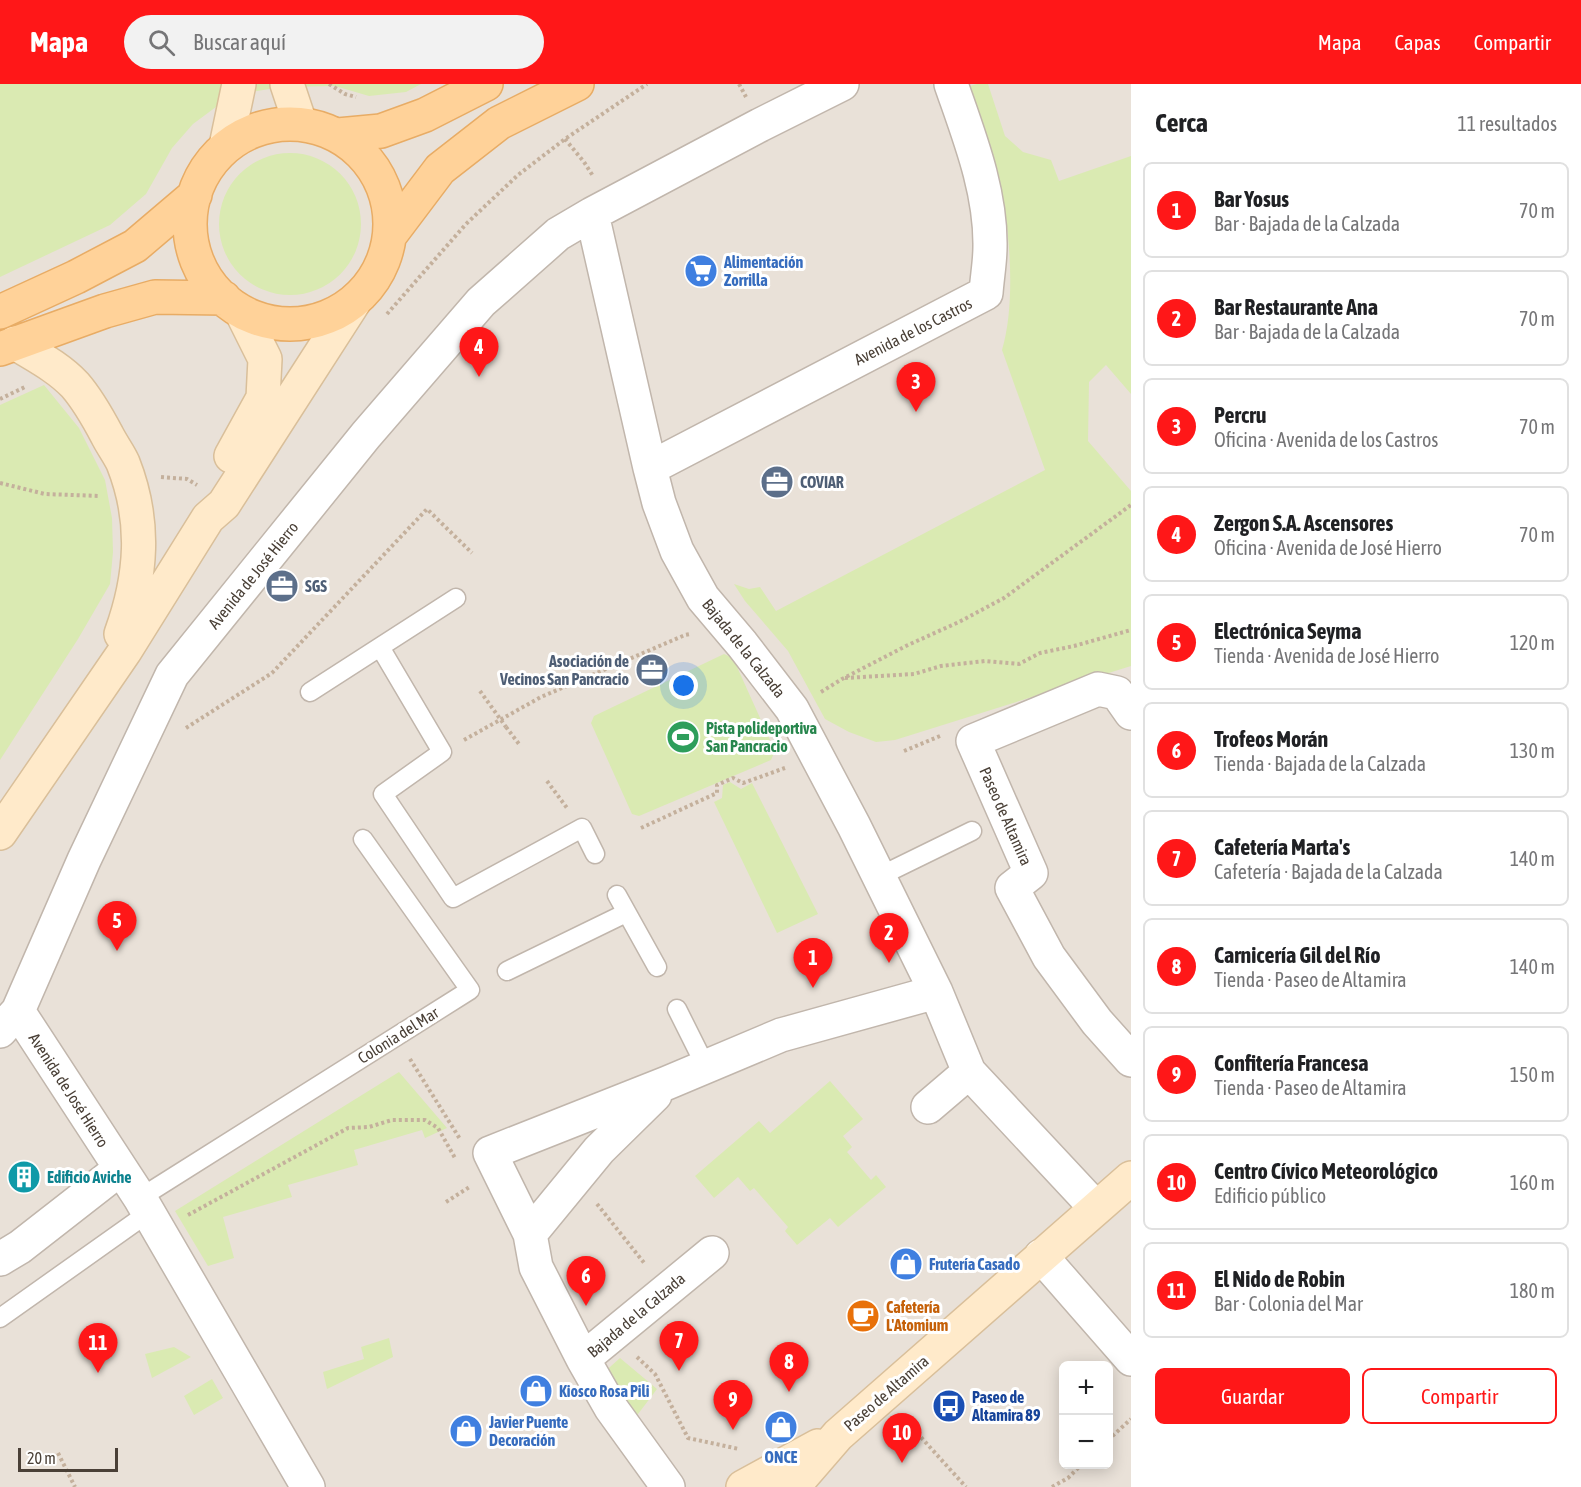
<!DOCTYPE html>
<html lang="es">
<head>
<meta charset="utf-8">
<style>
  :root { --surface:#fff; --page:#f2f2f2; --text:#202124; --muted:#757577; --line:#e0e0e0; --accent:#ff1718 }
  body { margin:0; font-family:"Asap Condensed",sans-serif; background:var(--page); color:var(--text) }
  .controls { position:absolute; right:18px; bottom:18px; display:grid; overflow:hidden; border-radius:9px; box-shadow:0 3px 15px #0003 }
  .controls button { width:54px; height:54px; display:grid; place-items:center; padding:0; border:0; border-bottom:2px solid var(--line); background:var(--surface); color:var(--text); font:30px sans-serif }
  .scale { position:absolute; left:18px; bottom:15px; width:100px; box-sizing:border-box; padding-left:6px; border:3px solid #4a4037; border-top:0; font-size:16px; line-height:21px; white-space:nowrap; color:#4a4037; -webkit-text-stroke:4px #fff; paint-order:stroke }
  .you { position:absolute; left:684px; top:602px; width:21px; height:21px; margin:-15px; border:4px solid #fff; border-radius:50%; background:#1a73e8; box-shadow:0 0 0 9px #1a73e833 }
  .badge { display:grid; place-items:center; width:39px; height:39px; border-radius:50%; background:var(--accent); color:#fff; font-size:20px; font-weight:700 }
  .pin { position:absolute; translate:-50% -50px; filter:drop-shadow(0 2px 3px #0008) }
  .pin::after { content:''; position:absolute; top:32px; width:21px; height:18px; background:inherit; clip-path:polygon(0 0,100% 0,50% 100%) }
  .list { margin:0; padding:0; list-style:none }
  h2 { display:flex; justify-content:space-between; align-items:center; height:78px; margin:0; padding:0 24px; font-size:26px }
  h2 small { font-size:20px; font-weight:400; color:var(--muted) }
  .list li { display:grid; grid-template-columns:39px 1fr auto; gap:18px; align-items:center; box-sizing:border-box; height:96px; margin:0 12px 12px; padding:0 12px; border:2px solid var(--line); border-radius:9px }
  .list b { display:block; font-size:22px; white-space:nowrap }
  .list p { margin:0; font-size:20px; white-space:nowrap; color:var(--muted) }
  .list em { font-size:20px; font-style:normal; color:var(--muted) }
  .actions { display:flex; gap:12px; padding:18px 24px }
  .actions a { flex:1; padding:14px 0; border:2px solid var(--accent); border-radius:9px; text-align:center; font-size:21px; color:var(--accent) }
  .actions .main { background:var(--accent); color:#fff }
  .icon { flex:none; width:33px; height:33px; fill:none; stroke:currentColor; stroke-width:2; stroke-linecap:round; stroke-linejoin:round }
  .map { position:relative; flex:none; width:1131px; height:1403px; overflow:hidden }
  header { display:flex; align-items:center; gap:36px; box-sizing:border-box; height:84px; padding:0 30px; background:var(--accent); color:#fff }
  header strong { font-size:28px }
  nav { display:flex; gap:33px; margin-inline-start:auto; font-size:21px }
  .search { width:420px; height:54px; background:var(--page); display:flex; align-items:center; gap:15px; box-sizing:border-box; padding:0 21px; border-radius:33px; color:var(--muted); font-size:22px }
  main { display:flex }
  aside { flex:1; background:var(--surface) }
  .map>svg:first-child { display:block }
</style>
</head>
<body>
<header>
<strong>Mapa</strong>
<div class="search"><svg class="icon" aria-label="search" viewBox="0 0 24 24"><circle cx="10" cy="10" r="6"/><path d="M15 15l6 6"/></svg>Buscar aquí</div>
<nav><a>Mapa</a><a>Capas</a><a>Compartir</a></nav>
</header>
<main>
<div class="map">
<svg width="1131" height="1403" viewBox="0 0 1131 1403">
  <rect width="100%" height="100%" fill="#f5f0ea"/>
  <!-- residential -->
  <path fill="#e9e1d8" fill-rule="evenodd" d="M0,0h1131v1403h-1131zM1064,1282h44v98h-44z"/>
  <!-- green -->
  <path fill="#daeab2" d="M0,0h421l-15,8 -37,4 -34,-10 -53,1 -32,5 -30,12 -27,20 -21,24 -26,46 -36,31 -110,52z
    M977,0h11l17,52 18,16 28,8 8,21 72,-25v238l-25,-29 -17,17 -1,59 43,50v175l-236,74 -19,2 -27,-10 -24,-13 -37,-68 -43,-50 -11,-17 15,5 11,-2 16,24 269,-141 -43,-120c14,-46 8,-120 -2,-168 -6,-32 -20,-64 -30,-96z
    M219 140a71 71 0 1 1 142 0a71 71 0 1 1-142 0Z
    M44,301l35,43 26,52 7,38 1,34 -3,32 -32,55 -78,121v-355z
    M724,570l9,4 42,93 -4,9 -132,56 -7,-2 -41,-91 3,-7z
    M730,698l11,7 11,-6 66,131 -41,19 -63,-131 8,-4 1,-13z
    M399,988l48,56 -22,10 -3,-8 -68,20 4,15 -70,20 4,12 -69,20 11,41 -26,8 -33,-55z
    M830,997l33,38 -20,17 9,11 -5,5 24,28 5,-5 10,12 -48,40 -8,-9 -33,27 -12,-14 3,-4 -34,-39 -4,3 -12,-14 -24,21 -19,-22 64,-55 11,12z
    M389,1254l4,19 -66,32 -4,-17 41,-13 -3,-12z
    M174,1263l17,10 -39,21 -7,-24z
    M620,1274l37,31 -25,33 -31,-47z
    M212,1295l11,19 -29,17 -10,-19z"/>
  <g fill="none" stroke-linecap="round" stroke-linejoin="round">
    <!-- lane casing -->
    <g stroke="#c1b6ac" stroke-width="21">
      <path id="lane" d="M380,563l62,105 -59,42 70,104 129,-70 13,26
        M310,608l146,-94
        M878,793l94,-46
        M617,811l40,72
        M507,887l119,-58
        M677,925l29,58
        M140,1114l330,-208 -107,-151
        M0,1234l148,-105"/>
    </g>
    <!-- street casing -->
    <g stroke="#c1b6ac" stroke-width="36">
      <path id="street" d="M592,130l58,254 9,35 18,48 26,47 39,46 50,65 62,117 82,166 33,80 127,136
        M650,384l336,-175c1,-15 4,-31 4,-46 1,-56 -21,-111 -39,-163
        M1131,629l-14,-20 -19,-4 -125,52 58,132 -19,15 37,69 48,65 34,38
        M18,927l122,187 168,289
        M0,947l18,-20 66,-151 88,-185 194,-240 115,-133 77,-68 34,-20 168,-89 82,-41
        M928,1023l41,-35
        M530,1150l69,-84 56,-55
        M1041,1172l90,103
        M0,1175l20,-12 100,-78
        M583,1275l129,-106
        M668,1403l-57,-79 -28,-49 -47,-92 -6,-33 -40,-81 177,-70 114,-48 155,-43"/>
    </g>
    <!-- secondary casing -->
    <g stroke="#d9bf9a" stroke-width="36">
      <path id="secondary" d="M287,0l13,39
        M226,62l13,-62
        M15,259c21,13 43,24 60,42 13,15 23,33 32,50 5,10 12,19 16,28 23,58 19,113 -2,171
        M231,372l32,-58 2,-39 -23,-46
        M0,749l125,-182 83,-133 16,-14 130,-202
        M743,1403l75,-41
        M793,1403l45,-52 293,-257"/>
    </g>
    <!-- primary casing -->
    <g stroke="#e8ac65" stroke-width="36">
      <path id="primary" d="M190 140a100 100 0 1 1 200 0a100 100 0 1 1-200 0Z
        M338,51l43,-4 44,-16 61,-31
        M391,150l49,-65 59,-46 78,-39
        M0,228l76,-35 59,-31 60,-51
        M0,265l105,-38 50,-14 69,1"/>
    </g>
    <!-- path -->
    <path stroke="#c4b09c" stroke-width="4" stroke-dasharray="3 3" stroke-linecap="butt" d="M329,0l16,10 11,3
      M739,0l7,13
      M565,55l19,23 9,14
      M387,230l79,-90 52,-49 47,-36 82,-55
      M0,315l25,-12
      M161,393l26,2 10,6
      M0,399l45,11 55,2
      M845,594l69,-4 27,-8 44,-5 34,3 21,-11 34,-7 57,-16
      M821,608l21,-13 66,-34 51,-23 45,-24 127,-93
      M506,643l13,17
      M186,644l86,-55 155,-164 45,44
      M464,656l77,-43 144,-62 5,-1
      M904,667l36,-15
      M547,697l20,27
      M641,744l76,-35v-8l16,-7 10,5 42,-15
      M410,975l50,80
      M446,1118l25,-16
      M597,1120l48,60
      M188,1131l160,-87 21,-1 23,-7h33l13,8 17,30
      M637,1273l18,17 33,64 51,11
      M909,1340l57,63
      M1108,1356l23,-21
      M58,1369l17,34
      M1052,1403l16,-9 14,-14"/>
    <!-- lane -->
    <use href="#lane" stroke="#fff" stroke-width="18"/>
    <!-- street -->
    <use href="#street" stroke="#fff" stroke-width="33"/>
    <!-- secondary -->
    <use href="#secondary" stroke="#ffeaca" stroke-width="33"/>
    <!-- primary -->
    <use href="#primary" stroke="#ffd299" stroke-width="33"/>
    <!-- path-bridge -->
    <path stroke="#c4b09c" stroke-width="4" stroke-dasharray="3 3" stroke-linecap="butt" d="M480,607l26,36"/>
  </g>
  <!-- icons -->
  <defs>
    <g id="supermarket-disc" transform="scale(1.725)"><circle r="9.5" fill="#3f7fe0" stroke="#fff"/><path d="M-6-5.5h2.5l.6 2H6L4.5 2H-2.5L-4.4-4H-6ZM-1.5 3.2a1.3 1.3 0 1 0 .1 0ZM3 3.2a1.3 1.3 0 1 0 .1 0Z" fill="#fff"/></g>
    <g id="office-disc" transform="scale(1.725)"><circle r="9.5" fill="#5c6f8a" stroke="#fff"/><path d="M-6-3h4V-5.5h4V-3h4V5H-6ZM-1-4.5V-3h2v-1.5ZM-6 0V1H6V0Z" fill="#fff"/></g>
    <g id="stadium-disc" transform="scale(1.725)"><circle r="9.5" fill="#2e9e5b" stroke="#fff"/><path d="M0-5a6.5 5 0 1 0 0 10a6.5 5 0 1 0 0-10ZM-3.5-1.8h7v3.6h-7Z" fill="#fff"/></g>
    <g id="building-disc" transform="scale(1.725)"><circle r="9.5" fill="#0f9aa8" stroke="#fff"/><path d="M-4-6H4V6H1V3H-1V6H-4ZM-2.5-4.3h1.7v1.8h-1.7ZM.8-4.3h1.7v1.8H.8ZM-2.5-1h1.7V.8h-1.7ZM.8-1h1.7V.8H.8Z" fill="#fff"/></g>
    <g id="shop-disc" transform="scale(1.725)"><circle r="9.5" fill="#3f7fe0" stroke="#fff"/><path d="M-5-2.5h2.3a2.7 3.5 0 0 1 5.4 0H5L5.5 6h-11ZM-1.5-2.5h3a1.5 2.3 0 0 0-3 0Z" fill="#fff"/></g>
    <g id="cafe-disc" transform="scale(1.725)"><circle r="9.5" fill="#e8710a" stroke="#fff"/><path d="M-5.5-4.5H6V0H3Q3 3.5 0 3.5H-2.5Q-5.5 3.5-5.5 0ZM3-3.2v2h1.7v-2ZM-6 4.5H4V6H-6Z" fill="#fff"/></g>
    <g id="bus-disc" transform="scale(1.725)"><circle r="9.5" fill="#1a4fb4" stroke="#fff"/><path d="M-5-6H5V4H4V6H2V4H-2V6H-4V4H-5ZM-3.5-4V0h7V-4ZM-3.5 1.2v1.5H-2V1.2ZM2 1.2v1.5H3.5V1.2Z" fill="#fff"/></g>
  </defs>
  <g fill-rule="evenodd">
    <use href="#supermarket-disc" x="701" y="187"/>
    <use href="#office-disc" x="777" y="398"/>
    <use href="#office-disc" x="282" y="502"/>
    <use href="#office-disc" x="652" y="586"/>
    <use href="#stadium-disc" x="683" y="653"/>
    <use href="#building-disc" x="24" y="1093"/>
    <use href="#shop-disc" x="906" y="1180"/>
    <use href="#cafe-disc" x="863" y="1232"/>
    <use href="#shop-disc" x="536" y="1307"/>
    <use href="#bus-disc" x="949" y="1322"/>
    <use href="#shop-disc" x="781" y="1343"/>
    <use href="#shop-disc" x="466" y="1347"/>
  </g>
  <g text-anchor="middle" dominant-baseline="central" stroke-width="6" stroke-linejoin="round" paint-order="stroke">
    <!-- shop labels -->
    <g font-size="16" font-weight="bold" fill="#366cbe" stroke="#fff" text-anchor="start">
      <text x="724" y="178">Alimentación<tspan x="724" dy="18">Zorrilla</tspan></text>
      <text x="929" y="1180">Frutería Casado</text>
      <text x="559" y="1307">Kiosco Rosa Pili</text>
      <text x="489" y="1338">Javier Puente<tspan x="489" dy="18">Decoración</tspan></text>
      <text x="781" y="1373" text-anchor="middle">ONCE</text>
    </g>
    <!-- street labels -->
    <g font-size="16" fill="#4a4037" stroke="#fff">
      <text transform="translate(913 247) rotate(-27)">Avenida de los Castros</text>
      <text transform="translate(253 491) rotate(-51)">Avenida de José Hierro</text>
      <text transform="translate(744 564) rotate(51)">Bajada de la Calzada</text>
      <text transform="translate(1006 732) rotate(66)">Paseo de Altamira</text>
      <text transform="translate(398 951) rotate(-32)">Colonia del Mar</text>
      <text transform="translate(69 1006) rotate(57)">Avenida de José Hierro</text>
      <text transform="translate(636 1231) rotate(-40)">Bajada de la Calzada</text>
      <text transform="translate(886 1309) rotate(-41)">Paseo de Altamira</text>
    </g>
    <!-- service labels -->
    <g font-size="16" font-weight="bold" fill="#4e5e75" stroke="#fff" text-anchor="start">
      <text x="800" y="398">COVIAR</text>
      <text x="305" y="502">SGS</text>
      <text x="629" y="577" text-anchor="end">Asociación de<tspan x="629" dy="18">Vecinos San Pancracio</tspan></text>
    </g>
    <!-- leisure labels -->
    <g font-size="16" font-weight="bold" fill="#27864d" stroke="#fff" text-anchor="start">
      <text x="706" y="644">Pista polideportiva<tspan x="706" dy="18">San Pancracio</tspan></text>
    </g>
    <!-- culture labels -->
    <g font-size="16" font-weight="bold" fill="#0d838f" stroke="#fff" text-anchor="start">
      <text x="47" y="1093">Edificio Aviche</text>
    </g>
    <!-- food labels -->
    <g font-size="16" font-weight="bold" fill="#c56008" stroke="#fff" text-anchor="start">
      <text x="886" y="1223">Cafetería<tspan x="886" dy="18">L'Atomium</tspan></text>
    </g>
    <!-- transit labels -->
    <g font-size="16" font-weight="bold" fill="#164399" stroke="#fff" text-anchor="start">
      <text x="972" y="1313">Paseo de<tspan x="972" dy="18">Altamira 89</tspan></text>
    </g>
  </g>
</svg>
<div class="controls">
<button>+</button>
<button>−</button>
</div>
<div class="scale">20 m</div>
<div class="you"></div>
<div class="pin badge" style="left:813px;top:904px">1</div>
<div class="pin badge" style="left:889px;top:879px">2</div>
<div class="pin badge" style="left:916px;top:328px">3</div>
<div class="pin badge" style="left:479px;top:293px">4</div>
<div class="pin badge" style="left:117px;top:867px">5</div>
<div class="pin badge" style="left:586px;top:1222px">6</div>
<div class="pin badge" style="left:679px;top:1287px">7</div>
<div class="pin badge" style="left:789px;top:1308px">8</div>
<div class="pin badge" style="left:733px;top:1346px">9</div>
<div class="pin badge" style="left:902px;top:1379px">10</div>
<div class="pin badge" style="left:98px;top:1289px">11</div>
</div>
<aside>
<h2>Cerca<small>11 resultados</small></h2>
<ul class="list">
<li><span class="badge">1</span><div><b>Bar Yosus</b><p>Bar · Bajada de la Calzada</p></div><em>70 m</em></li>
<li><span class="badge">2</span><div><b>Bar Restaurante Ana</b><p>Bar · Bajada de la Calzada</p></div><em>70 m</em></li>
<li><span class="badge">3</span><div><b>Percru</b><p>Oficina · Avenida de los Castros</p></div><em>70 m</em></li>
<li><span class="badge">4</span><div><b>Zergon S.A. Ascensores</b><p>Oficina · Avenida de José Hierro</p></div><em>70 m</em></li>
<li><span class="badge">5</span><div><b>Electrónica Seyma</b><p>Tienda · Avenida de José Hierro</p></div><em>120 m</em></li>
<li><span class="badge">6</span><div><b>Trofeos Morán</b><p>Tienda · Bajada de la Calzada</p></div><em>130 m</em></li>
<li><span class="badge">7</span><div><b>Cafetería Marta's</b><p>Cafetería · Bajada de la Calzada</p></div><em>140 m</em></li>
<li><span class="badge">8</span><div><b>Carnicería Gil del Río</b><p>Tienda · Paseo de Altamira</p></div><em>140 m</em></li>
<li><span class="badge">9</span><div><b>Confitería Francesa</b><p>Tienda · Paseo de Altamira</p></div><em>150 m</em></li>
<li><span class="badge">10</span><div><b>Centro Cívico Meteorológico</b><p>Edificio público</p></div><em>160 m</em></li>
<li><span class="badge">11</span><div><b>El Nido de Robin</b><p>Bar · Colonia del Mar</p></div><em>180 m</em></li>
</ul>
<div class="actions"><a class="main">Guardar</a><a>Compartir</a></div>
</aside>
</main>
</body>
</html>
